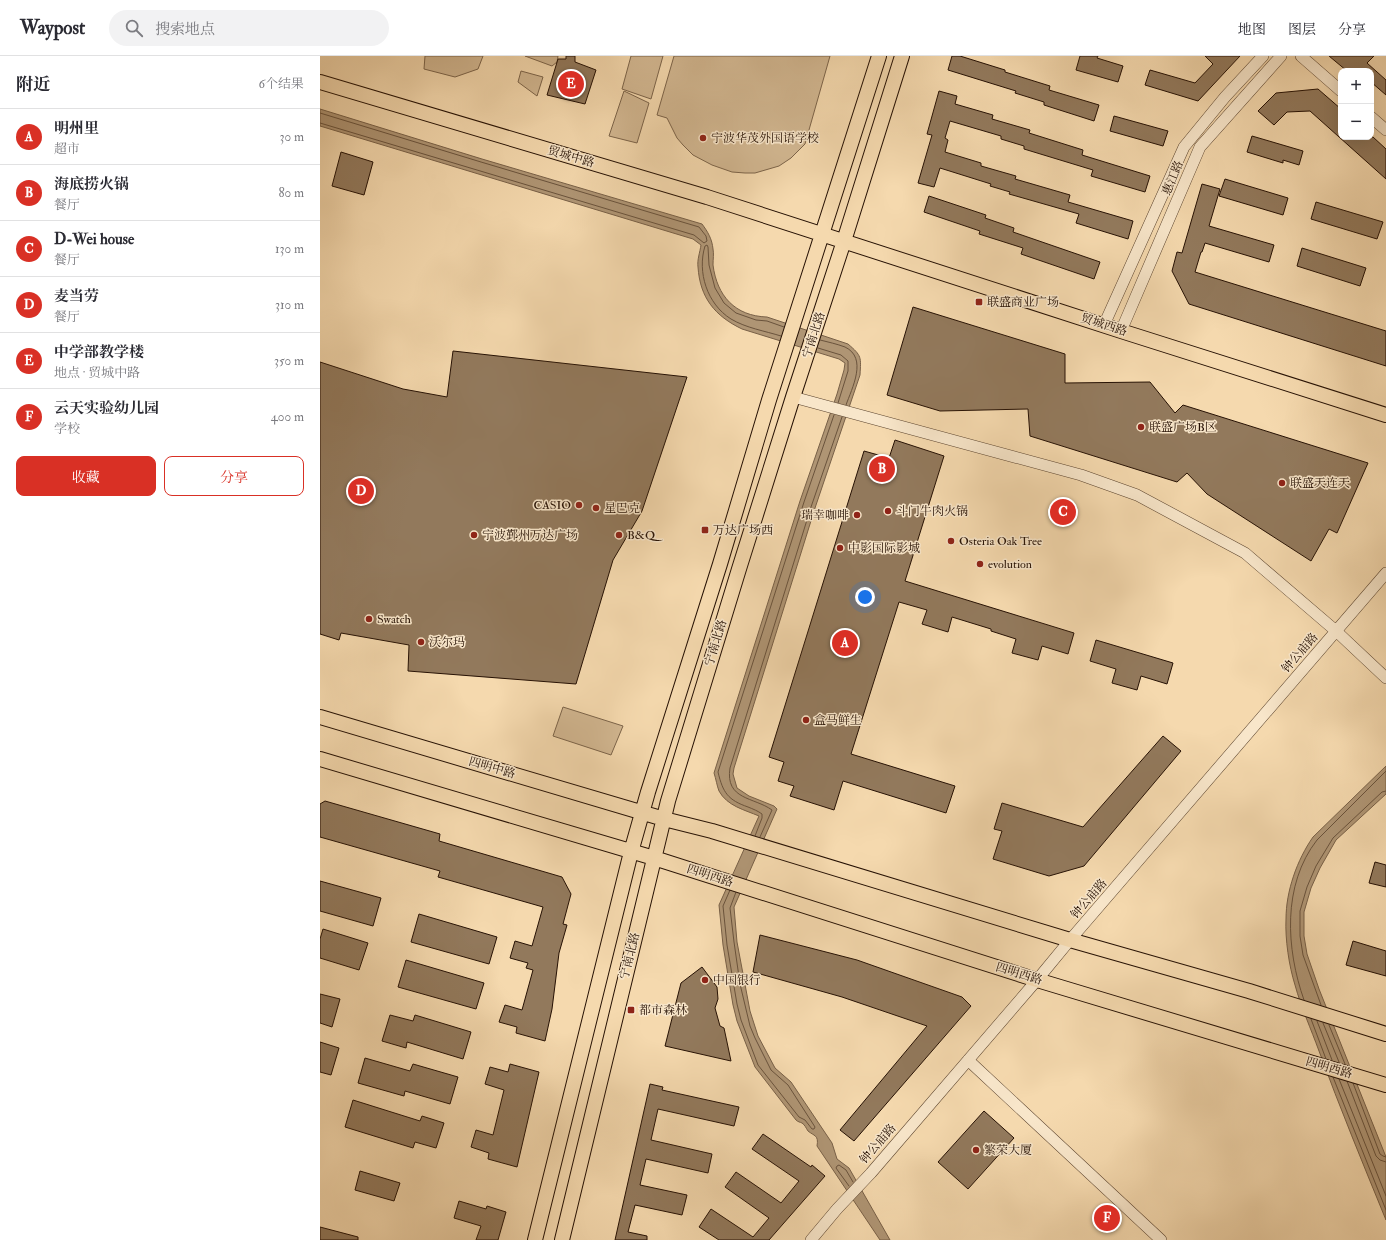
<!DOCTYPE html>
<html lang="zh">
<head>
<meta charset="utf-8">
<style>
  :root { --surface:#fff; --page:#f2f2f3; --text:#2b2b33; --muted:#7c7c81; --line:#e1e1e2; --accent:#d93025 }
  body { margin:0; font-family:"IM FELL Double Pica","Noto Serif SC",serif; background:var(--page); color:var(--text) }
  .controls { position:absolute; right:12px; top:12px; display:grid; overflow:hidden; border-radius:8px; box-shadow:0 4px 16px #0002 }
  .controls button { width:36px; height:36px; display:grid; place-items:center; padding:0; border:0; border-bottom:1px solid var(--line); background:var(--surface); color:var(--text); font:20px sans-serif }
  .you { position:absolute; left:545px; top:541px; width:14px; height:14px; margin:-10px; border:3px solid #fff; border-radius:50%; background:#1a73e8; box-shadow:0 0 0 6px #1a73e833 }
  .badge { display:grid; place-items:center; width:26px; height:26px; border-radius:50%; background:var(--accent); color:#fff; font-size:13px; font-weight:700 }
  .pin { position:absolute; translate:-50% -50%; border:2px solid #fff; box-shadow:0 1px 4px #0006 }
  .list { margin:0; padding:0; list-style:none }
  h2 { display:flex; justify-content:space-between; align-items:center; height:52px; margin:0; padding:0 16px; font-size:17px }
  h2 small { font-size:13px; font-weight:400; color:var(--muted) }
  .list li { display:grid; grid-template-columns:26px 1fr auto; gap:12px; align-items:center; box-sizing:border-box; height:56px; padding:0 16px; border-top:1px solid var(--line) }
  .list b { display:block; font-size:15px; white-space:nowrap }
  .list p { margin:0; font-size:13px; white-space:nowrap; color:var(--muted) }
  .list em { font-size:13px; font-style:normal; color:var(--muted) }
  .actions { display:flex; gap:8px; padding:12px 16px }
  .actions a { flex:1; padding:9px 0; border:1px solid var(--accent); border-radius:8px; text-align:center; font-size:14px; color:var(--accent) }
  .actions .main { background:var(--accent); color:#fff }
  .icon { flex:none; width:22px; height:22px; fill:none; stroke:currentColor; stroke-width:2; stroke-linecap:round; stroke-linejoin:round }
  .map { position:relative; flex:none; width:1066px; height:1184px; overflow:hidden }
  header { display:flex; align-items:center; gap:24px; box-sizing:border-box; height:56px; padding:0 20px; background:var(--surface); border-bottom:1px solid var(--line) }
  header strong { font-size:19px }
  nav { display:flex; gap:22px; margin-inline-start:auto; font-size:14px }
  .search { width:280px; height:36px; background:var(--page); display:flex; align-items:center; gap:10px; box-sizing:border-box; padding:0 14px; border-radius:22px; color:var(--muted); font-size:15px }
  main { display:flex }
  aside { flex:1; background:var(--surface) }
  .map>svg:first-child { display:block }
</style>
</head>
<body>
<header>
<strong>Waypost</strong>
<div class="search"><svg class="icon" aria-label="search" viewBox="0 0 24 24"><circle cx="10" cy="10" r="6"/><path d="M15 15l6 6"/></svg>搜索地点</div>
<nav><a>地图</a><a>图层</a><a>分享</a></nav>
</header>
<main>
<aside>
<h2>附近<small>6个结果</small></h2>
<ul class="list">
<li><span class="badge">A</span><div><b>明州里</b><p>超市</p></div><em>30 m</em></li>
<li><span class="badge">B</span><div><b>海底捞火锅</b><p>餐厅</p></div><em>80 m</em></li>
<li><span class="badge">C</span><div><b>D-Wei house</b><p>餐厅</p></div><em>130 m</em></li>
<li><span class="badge">D</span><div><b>麦当劳</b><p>餐厅</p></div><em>310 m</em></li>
<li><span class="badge">E</span><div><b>中学部教学楼</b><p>地点 · 贸城中路</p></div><em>350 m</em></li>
<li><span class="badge">F</span><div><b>云天实验幼儿园</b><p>学校</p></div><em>400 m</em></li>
</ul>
<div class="actions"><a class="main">收藏</a><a>分享</a></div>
</aside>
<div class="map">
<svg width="1066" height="1184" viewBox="0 0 1066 1184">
  <rect width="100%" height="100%" fill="#f5d9ae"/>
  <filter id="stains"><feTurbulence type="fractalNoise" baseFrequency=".005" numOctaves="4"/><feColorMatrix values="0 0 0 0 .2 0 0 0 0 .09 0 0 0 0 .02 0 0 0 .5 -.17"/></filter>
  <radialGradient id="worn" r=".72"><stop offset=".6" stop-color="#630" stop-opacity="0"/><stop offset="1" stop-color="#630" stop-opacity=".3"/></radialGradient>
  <!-- green -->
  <path fill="#d2b791" stroke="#7c644a" d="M105,0h58l-5,13 -23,8 -31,-8z
    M205,0h33l-1,6 -5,4z
    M311,0h32l-12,43 -29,-10z
    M354,0h156l-25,88 -14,14 -12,8 -24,7h-10l-13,-1 -20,-7 -19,-10 -10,-10 -6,-7 -10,-20 -10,-3z
    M201,15l22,6 -6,19 -19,-14z
    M304,35l25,12 -12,40 -28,-7z
    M243,651l60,19 -12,29 -58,-19z"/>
  <!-- water -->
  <path fill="#af9574" stroke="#786047" d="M0,53l162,50 220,65c6,8 10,15 11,25 1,5 0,10 0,16 4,31 22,51 54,52l81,27c14,12 13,13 12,31l-45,133 -81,260 -1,6 4,14 12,8 25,10 3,3 -43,98 3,35 13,69 8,25 17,32 16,14 41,61 5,16 12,9 41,72h-10l-63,-94c2,-11 -3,-10 -9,-15 -2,-3 -3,-6 -6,-8 -2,-1 -4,-1 -6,-3l-41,-53 -18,-46 -4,-16 -10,-60 -4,-40 40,-89c-14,-6 -32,-10 -40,-25 -2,-5 -3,-12 -5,-18l86,-272 37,-107 7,-24 1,-7 -6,-4 -97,-30c-27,-13 -42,-31 -44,-62 -1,-7 2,-15 3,-22l-8,-6 -373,-113z
    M1066,710v28l-50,46 -16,28 -9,20 -7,24v24l3,18 12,35 67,168v63c-23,-56 -46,-112 -67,-169 -8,-22 -18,-44 -24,-66 -6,-19 -10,-46 -9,-66 0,-28 11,-59 27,-82z"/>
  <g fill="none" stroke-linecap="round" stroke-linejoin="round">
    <!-- shore -->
    <path stroke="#6a533c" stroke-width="1" d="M0,57l161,49 218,65 7,9 1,5 -3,2 -10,-8 -374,-112
      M461,280c-16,-5 -35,-8 -50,-17 -24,-15 -34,-47 -26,-73l2,-1 1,2 1,18 6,23 9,15 12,10 20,7 11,1 17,6
      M500,284c8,2 17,4 25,7 23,11 7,41 1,58
      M498,292l23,7 7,6v10l-10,32
      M435,780l7,-18v-4c-4,-3 -9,-5 -14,-7 -20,-7 -25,-14 -30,-35l86,-270 30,-87
      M440,781l12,-27c-18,-13 -47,-10 -42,-42l81,-261 31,-90
      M410,834l-7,16 4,39 10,59 4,16 17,45 41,52 6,3 7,9h2l1,-2 -27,-42 -17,-15 -16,-32 -5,-12 -10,-42 -6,-42 -4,-34 6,-16
      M984,944c-18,-51 -22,-115 13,-160l69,-69
      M1001,949l-18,-50 -3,-19v-25l7,-24 9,-21 17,-28 49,-46 4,-1
      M991,963l15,40
      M997,965l15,39
      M1003,967l16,39
      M1009,969l16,39
      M1013,1021l53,133
      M1019,1023l47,117
      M1027,1025l29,75 4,4 6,2
      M1033,1027l27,71 3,2 3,1
      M529,1130l-13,-18 1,-2 2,-1 7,5 7,12"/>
  </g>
  <!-- building -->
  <path fill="#92795c" stroke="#261104" d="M246,0h9v6l21,8 -11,34 -38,-9 11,-36h8z
    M632,0h8l45,14v2l45,14 -1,4 50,15 -5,16 -50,-16v-3l-29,-9 1,-2 -68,-21z
    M760,0h18l-1,2 26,8 -5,16 -42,-12z
    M885,0h35l-42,45 -53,-16 5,-15 45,13 18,-19z
    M1009,0h45l-7,7 19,17v15l-15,-13v-11h-24z
    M998,33l23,20v28h32l13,12v30l-76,-68 -23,1 -13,13 -16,-14 18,-18z
    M619,35l18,5 -2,8 38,11 -1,4 38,11 -1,3 54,17 -1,5 68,21 -5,16 -54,-16 2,-6 -69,-21v-3l-23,-7v-3l-51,-15 -5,17 3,2 -3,12 36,11v3l35,10 -1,3 55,16 -2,7 65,19 -5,18 -52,-16 3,-9 -70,-20 1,-2 -20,-6 1,-2 -51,-16 -6,19 -16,-4 14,-48 -5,-1z
    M794,60l54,15 -5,15 -53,-15z
    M932,80l51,15 -4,14 -16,-5v3l-36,-11z
    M21,96l32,10 -9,33 -32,-9z
    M905,123l63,19 -5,17 -64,-19z
    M882,128l18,5 -11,37 65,19 -5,17 -64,-19 -3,9h-1l-6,20 191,59v35l-197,-62 -17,-33 5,-19 5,1z
    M609,140l57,19 -1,3 29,10 -1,4 87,30 -6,17 -73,-25 2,-6 -44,-14 1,-3 -56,-19z
    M996,146l67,20 -6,17 -66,-20z
    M982,192l64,20 -6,18 -63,-20z
    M593,251l152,47v29l85,-1 25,31 8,-8 185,58 -31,70 -8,-4 -18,32 -104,-67 -20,-21 -10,9 -147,-46 -2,-27 -88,2 -53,-16z
    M133,295l234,26 -45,134 -29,49 -37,124 -168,-13 1,-26 -68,-12 -2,7 -19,-6v-272l83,27 44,8z
    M575,384l49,16 -39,125 169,52 -6,21 -26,-8 -4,14 -26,-7 4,-14 -25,-8v-2l-39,-12 -4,15 -26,-8 5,-14 -28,-8 -48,152 104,32 -9,27 -103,-32 -9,29 -44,-14 4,-10 -16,-5 6,-19 -15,-5 95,-306 25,7z
    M776,584l77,23 -6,21 -26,-8 -4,14 -25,-7 4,-14 -26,-8z
    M843,680l18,15 -97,115 -35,10 -56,-17 9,-28 -8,-2 8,-26 81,24z
    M5,745l115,33 -1,7 123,36 9,17 -8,30 4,1 -8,28 -7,56 -7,32 -29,-8 1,-6 -18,-5 6,-17 17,5 11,-40 -7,-2 2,-5 -18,-5 5,-17 17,5 11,-39 -105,-30 2,-6 -120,-34v-33z
    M1055,806l11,3v22l-17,-4z
    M0,825l61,17 -8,28 -53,-15z
    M99,858l78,23 -8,27 -78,-22z
    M3,873l45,14 -9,27 -39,-12v-19z
    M440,879l97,25 105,37 9,9 -117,135 -14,-11 87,-104 -85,-29 -89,-25z
    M1033,885l33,10v25l-40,-11z
    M86,904l78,23 -8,26 -78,-22z
    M382,911l15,20 1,12 -3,9 5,18 4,2 7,33 -66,-15 16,-63z
    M0,938l20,5 -8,28 -12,-4z
    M70,959l23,6 2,-6 56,17 -8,27 -56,-17 -1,6 -24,-7z
    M0,986l19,6 -8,27 -11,-3z
    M45,1002l45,13 3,-7 45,13 -8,27 -45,-13 -1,5 -46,-13z
    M190,1008l29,8 -22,95 -29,-8 1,-6 -18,-6 5,-17 17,5 11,-45 -19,-6 5,-17 18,5z
    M330,1028l13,3 -1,3 77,17 -5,19 -76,-17 -7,31 61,14 -4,19 -62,-14 -6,26 47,10 -5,20 -47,-10 -7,27 19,4v4h-32z
    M33,1044l67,21 2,-5 22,7 -8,25 -21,-6 -2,6 -68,-21z
    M664,1055l30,27 -46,51 -30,-27z
    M443,1078l48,33 1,-2 13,11 -56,64h-50l-20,-13 12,-18 42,28 16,-19 -44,-31 11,-15 45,31 18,-22 -47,-32z
    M40,1115l40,12 -6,18 -39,-11z
    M139,1145l27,8 1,-3 19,6 -8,28h-22l5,-14 -27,-8z
    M0,1171l38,10v3h-38z"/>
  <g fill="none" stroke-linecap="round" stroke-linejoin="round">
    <!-- minor casing -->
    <g stroke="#5a432e" stroke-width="12">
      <path id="minor" d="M981,0l40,35
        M1051,61l15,13
        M784,269l80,-178 41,-50 38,-41
        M801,275l79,-184 81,-91
        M473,341l288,78 56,20 108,58 91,78 50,47
        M648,1004l193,180
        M491,1184l26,-31 34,-36 166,-193 33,-40 316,-367"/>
    </g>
    <!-- major casing -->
    <g stroke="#261104" stroke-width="16">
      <path id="major" d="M0,26l387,115 414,134 265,84
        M0,661l344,102 48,12 358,109 179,51 137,43
        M0,703l334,99 383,122 349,105
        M215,1184l96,-388 17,-60 72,-228 49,-164 110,-344
        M242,1184l106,-439 71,-232 54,-172 51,-156 58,-185"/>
    </g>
    <!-- minor -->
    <use href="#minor" stroke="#f8e6ca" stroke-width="11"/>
    <!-- major -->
    <use href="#major" stroke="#f5d9ae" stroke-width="14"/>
  </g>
  <!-- markers -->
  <g fill="#8f2418" stroke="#f8e6ca" stroke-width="1.5">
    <circle cx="383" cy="82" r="4"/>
    <rect x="655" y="242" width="8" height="8" rx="2"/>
    <circle cx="821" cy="371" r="4"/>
    <circle cx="962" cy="427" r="4"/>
    <circle cx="259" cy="449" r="4"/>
    <circle cx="276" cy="452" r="4"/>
    <circle cx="568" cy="455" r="4"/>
    <circle cx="537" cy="459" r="4"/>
    <rect x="381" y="470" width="8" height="8" rx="2"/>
    <circle cx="154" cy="479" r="4"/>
    <circle cx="299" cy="479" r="4"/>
    <circle cx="631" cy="485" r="4"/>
    <circle cx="520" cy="492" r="4"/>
    <circle cx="660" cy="508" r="4"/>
    <circle cx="49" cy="563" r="4"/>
    <circle cx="101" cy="586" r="4"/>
    <circle cx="486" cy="664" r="4"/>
    <circle cx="385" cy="924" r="4"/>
    <rect x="307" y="950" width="8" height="8" rx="2"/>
    <circle cx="656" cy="1094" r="4"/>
  </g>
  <g text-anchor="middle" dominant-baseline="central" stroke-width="3" stroke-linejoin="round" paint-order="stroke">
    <!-- poi labels -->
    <g font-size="12" fill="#261104" stroke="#f8e6ca" text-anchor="start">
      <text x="391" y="82">宁波华茂外国语学校</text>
      <text x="667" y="246">联盛商业广场</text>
      <text x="829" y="371">联盛广场B区</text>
      <text x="970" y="427">联盛天连天</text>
      <text x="251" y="449" text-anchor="end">CASIO</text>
      <text x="284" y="452">星巴克</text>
      <text x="576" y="455">斗门牛肉火锅</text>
      <text x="529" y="459" text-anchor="end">瑞幸咖啡</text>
      <text x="393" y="474">万达广场西</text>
      <text x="162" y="479">宁波鄞州万达广场</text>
      <text x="307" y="479">B&amp;Q</text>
      <text x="639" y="485">Osteria Oak Tree</text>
      <text x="528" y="492">中影国际影城</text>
      <text x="668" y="508">evolution</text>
      <text x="57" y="563">Swatch</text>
      <text x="109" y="586">沃尔玛</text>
      <text x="494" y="664">盒马鲜生</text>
      <text x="393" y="924">中国银行</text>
      <text x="319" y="954">都市森林</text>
      <text x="664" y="1094">繁荣大厦</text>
    </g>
    <!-- street labels -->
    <g font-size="12" fill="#261104" stroke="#f8e6ca">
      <text transform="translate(251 101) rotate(16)">贸城中路</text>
      <text transform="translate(853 122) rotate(-67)">惠江路</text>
      <text transform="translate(784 269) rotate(18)">贸城西路</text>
      <text transform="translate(494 279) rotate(-72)">宁南北路</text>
      <text transform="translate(396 587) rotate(-73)">宁南北路</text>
      <text transform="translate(980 597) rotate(-49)">钟公庙路</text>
      <text transform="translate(172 712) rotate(16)">四明中路</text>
      <text transform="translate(390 820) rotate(18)">四明西路</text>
      <text transform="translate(769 843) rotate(-49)">钟公庙路</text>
      <text transform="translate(310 900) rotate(-76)">宁南北路</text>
      <text transform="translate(699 918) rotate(17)">四明西路</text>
      <text transform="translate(1009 1012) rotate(16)">四明西路</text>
      <text transform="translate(558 1088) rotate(-49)">钟公庙路</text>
    </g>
  </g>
  <rect width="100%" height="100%" filter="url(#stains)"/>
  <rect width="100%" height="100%" fill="url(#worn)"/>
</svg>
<div class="controls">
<button>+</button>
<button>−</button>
</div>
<div class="you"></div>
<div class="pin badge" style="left:525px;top:587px">A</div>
<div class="pin badge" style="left:562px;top:413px">B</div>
<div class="pin badge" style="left:743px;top:456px">C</div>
<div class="pin badge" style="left:41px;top:435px">D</div>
<div class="pin badge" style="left:251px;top:28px">E</div>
<div class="pin badge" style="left:787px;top:1162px">F</div>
</div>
</main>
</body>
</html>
